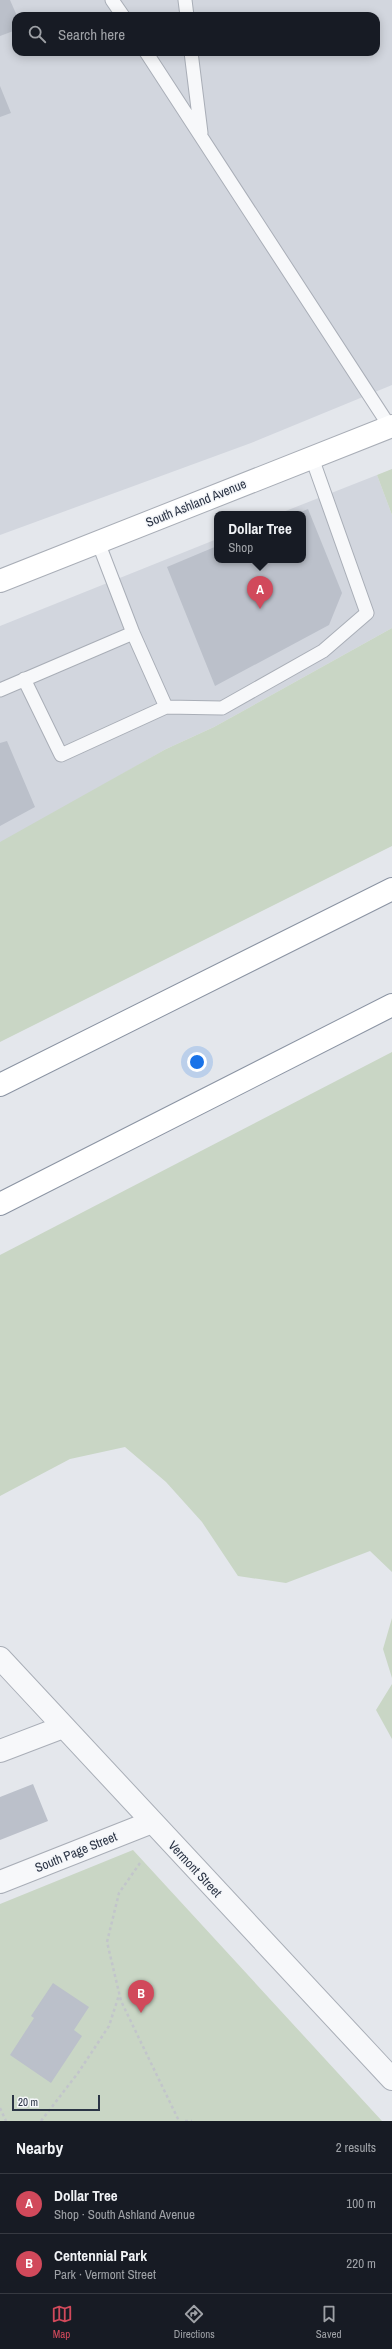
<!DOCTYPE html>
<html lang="en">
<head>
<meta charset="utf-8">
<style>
  :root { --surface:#171b24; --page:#20242c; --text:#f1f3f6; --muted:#9ea1a6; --line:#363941; --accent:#d1495b }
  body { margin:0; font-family:"Archivo Narrow",sans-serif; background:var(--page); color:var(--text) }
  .scale { position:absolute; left:12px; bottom:10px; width:88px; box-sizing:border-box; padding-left:4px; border:2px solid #2b3445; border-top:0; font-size:11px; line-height:14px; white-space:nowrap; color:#2b3445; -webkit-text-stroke:3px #f4f6f9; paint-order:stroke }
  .you { position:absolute; left:197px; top:1062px; width:14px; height:14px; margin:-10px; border:3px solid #fff; border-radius:50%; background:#1a73e8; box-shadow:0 0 0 6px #1a73e833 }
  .badge { display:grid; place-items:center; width:26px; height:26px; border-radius:50%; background:var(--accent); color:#fff; font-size:13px; font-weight:700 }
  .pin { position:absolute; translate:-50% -33px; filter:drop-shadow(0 1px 2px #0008) }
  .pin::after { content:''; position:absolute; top:21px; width:14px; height:12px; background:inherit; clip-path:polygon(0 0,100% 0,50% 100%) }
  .popup { position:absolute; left:214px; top:511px; width:92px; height:52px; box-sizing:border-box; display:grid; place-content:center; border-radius:8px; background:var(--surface); filter:drop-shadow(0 1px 3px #0005); font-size:13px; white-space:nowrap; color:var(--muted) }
  .popup b { font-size:15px; color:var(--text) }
  .popup::after { content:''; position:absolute; left:50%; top:100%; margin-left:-8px; border:8px solid transparent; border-top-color:var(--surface) }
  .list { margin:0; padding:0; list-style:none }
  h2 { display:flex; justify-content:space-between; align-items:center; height:52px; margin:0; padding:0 16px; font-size:17px }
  h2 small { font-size:13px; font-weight:400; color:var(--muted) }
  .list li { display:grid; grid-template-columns:26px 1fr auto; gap:12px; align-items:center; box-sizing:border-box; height:60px; padding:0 16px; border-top:1px solid var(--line) }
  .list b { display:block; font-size:15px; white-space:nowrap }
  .list p { margin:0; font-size:13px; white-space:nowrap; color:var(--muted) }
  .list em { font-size:13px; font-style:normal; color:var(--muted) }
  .icon { flex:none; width:22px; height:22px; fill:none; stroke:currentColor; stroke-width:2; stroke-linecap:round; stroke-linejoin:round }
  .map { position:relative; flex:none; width:392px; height:2121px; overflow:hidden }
  .search { position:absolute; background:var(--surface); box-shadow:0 2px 10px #0003; left:12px; right:12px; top:12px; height:44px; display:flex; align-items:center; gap:10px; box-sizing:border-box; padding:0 14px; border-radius:12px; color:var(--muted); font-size:15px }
  .sheet { height:172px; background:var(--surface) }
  nav { display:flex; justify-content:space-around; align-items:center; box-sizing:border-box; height:56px; border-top:1px solid var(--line); background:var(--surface); font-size:11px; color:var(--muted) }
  nav a { display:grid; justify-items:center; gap:2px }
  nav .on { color:var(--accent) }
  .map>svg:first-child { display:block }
</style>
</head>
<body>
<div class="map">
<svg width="392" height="2121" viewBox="0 0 392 2121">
  <rect width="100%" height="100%" fill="#e4e7ec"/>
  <!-- built -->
  <path fill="#d2d6de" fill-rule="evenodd" d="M0,0h392v385l-141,58 -251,92zM16,16h360v36h-360z
    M377,475l15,40v113l-178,99 -48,22 -166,95v-218l217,-87v21h86v-46h-25z"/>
  <!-- green -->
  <path fill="#c9d6c5" d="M392,469v46l-15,-40z
    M392,628v218l-392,196v-200l166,-93 48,-22z
    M392,1052v520l-22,-21 -84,32 -48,-7 -36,-54 -36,-40 -41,-35 -55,12 -70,37v-241z
    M392,1618v60l-9,-29z
    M392,1684v55l-16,-29z
    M133,1850l249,271h-382v-217z"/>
  <!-- building -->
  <path fill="#bbc0ca" d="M0,0h10l7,16 -1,14 -16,6z
    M0,86l11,27 -11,4z
    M308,509l34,84 -13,32 -114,61 -48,-119 50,-21v14h86v-46h-7z
    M7,741l28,66 -35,19v-83z
    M33,1784l15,37 -48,19v-43z
    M53,1983l36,24 -15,23 8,6 -31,47 -41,-28 24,-37 -3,-2z"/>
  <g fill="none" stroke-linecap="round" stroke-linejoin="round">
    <!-- service casing -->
    <g stroke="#a9aeb7" stroke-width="15">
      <path id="service" d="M112,0l11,16
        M185,0l2,16
        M146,52l244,375
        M191,52l10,81
        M98,542l35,91 33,74
        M24,679l37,76 105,-48 56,1 101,-57 44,-38 -55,-155
        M0,690l133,-57"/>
    </g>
    <!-- minor casing -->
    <g stroke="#a9aeb7" stroke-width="24">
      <path id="minor" d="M0,1751l63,-24
        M0,1882l152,-60"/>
    </g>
    <!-- tertiary casing -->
    <g stroke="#a9aeb7" stroke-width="24">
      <path id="tertiary" d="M0,1658l392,421"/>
    </g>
    <!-- secondary casing -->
    <g stroke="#a9aeb7" stroke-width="24">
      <path id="secondary" d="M0,581l392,-155"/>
    </g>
    <!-- motorway casing -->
    <g stroke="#8b94a3" stroke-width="24">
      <path id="motorway" d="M0,1085l392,-196
        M0,1204l392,-199"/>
    </g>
    <!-- path -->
    <path stroke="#c2c5cb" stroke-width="2.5" stroke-dasharray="3 3" stroke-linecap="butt" d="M140,1863l-21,30 -12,49 14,59 58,120
      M0,2108l6,13
      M41,2121l37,-48 31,-47 10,-31
      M185,2121h7"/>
    <!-- service -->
    <use href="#service" stroke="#f7f8fa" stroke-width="13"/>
    <!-- minor -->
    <use href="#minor" stroke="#f7f8fa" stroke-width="22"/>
    <!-- tertiary -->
    <use href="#tertiary" stroke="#f7f8fa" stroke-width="22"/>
    <!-- secondary -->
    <use href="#secondary" stroke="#fff" stroke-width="22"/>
    <!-- motorway -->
    <use href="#motorway" stroke="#fff" stroke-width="22"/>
  </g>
  <g text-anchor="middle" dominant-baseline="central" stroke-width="3" stroke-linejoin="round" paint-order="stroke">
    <!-- street labels -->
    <g font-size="13" fill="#2b3445" stroke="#f4f6f9">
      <text transform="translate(196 503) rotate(-22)">South Ashland Avenue</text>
      <text transform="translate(76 1852) rotate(-22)">South Page Street</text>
      <text transform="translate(195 1869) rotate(47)">Vermont Street</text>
    </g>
  </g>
</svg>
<div class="scale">20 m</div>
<div class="you"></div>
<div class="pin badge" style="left:260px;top:609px">A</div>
<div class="popup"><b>Dollar Tree</b>Shop</div>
<div class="pin badge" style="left:141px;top:2013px">B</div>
<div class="search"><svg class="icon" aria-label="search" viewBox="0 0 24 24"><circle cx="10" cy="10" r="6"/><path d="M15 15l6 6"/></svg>Search here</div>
</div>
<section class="sheet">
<h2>Nearby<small>2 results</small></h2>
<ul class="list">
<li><span class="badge">A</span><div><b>Dollar Tree</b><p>Shop · South Ashland Avenue</p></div><em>100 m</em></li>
<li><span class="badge">B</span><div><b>Centennial Park</b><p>Park · Vermont Street</p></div><em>220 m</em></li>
</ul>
</section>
<nav>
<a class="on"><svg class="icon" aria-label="map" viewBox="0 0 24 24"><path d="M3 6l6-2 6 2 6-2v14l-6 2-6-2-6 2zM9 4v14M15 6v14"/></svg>Map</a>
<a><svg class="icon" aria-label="directions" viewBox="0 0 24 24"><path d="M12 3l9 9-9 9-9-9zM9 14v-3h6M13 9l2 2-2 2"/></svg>Directions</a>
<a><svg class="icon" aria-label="saved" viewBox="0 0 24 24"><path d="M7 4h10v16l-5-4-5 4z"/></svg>Saved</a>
</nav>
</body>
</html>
